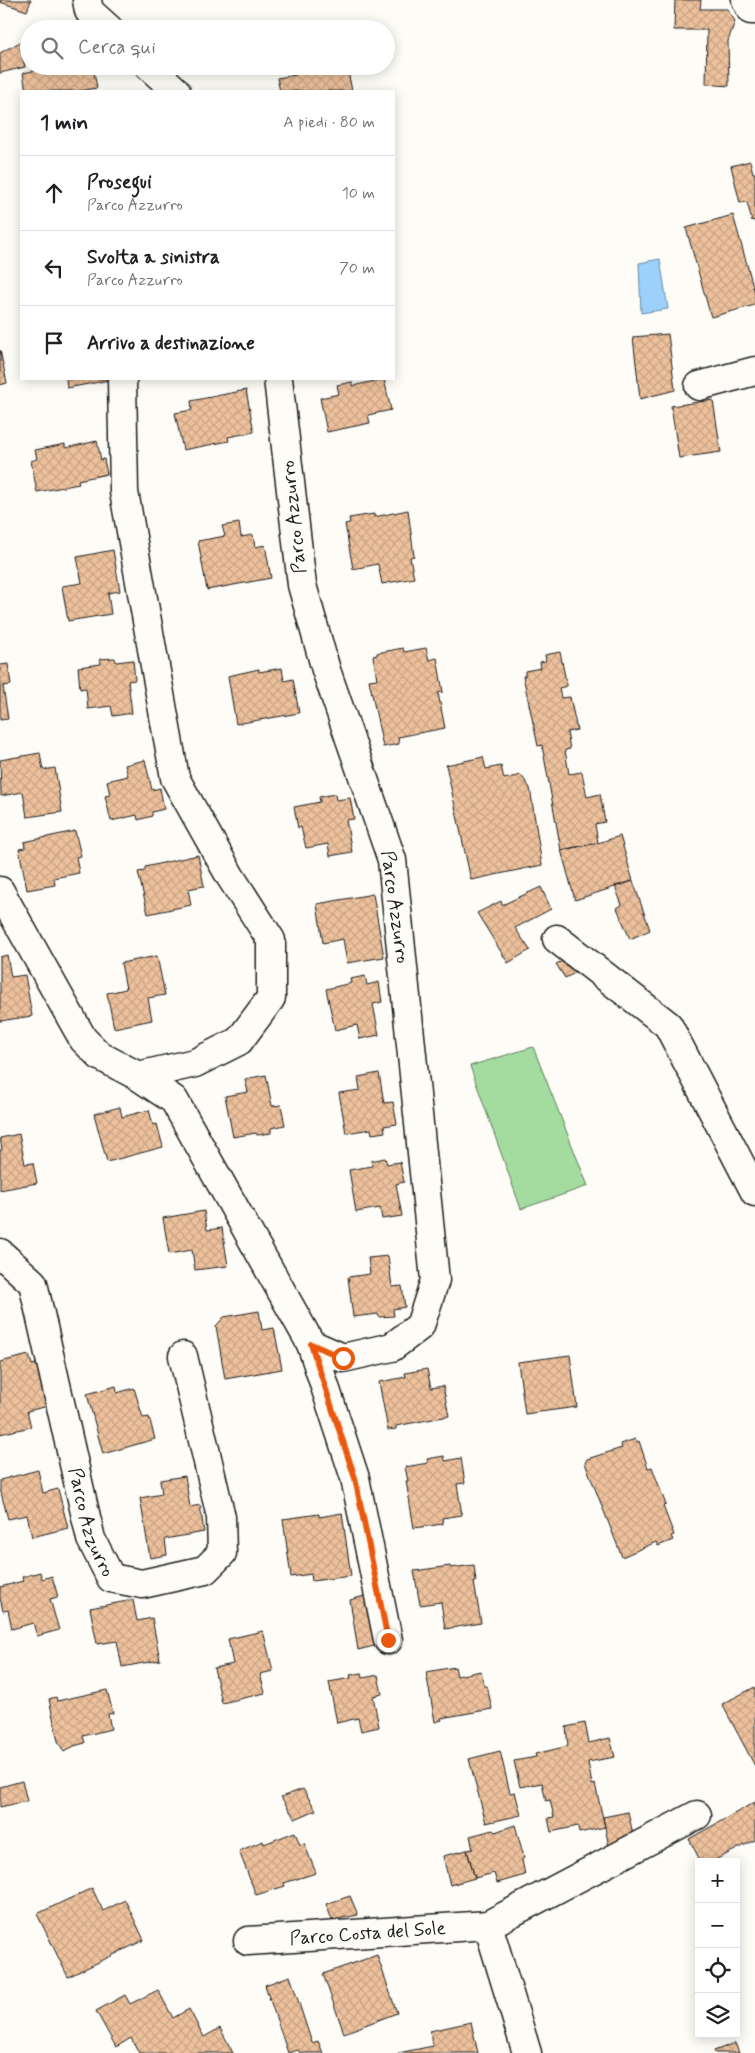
<!DOCTYPE html>
<html lang="it">
<head>
<meta charset="utf-8">
<style>
  :root { --surface:#fff; --page:#f2f2f2; --text:#202124; --muted:#757577; --line:#e0e0e0 }
  body { margin:0; font-family:Mynerve,sans-serif; background:var(--page); color:var(--text) }
  .controls { position:absolute; right:15px; bottom:15px; display:grid; overflow:hidden; border-radius:0px; box-shadow:0 2px 12px #0003 }
  .controls button { width:45px; height:45px; display:grid; place-items:center; padding:0; border:0; border-bottom:1px solid var(--line); background:var(--surface); color:var(--text); font:25px sans-serif }
  .stop { position:absolute; width:15px; height:15px; margin:-11px; border:4px solid #ea580c; border-radius:50%; background:#fff }
  .stop.end { background:#ea580c; border-color:#fff; box-shadow:0 1px 5px #0008 }
  .list { margin:0; padding:0; list-style:none }
  h2 { display:flex; justify-content:space-between; align-items:center; height:65px; margin:0; padding:0 20px; font-size:21px }
  h2 small { font-size:16px; font-weight:400; color:var(--muted) }
  .list li { display:grid; grid-template-columns:32px 1fr auto; gap:15px; align-items:center; box-sizing:border-box; height:75px; padding:0 20px; border-top:1px solid var(--line) }
  .list b { display:block; font-size:19px; white-space:nowrap }
  .list p { margin:0; font-size:16px; white-space:nowrap; color:var(--muted) }
  .list em { font-size:16px; font-style:normal; color:var(--muted) }
  .icon { flex:none; width:28px; height:28px; fill:none; stroke:currentColor; stroke-width:2; stroke-linecap:round; stroke-linejoin:round }
  .map { position:relative; flex:none; width:755px; height:2053px; overflow:hidden }
  .search { position:absolute; background:var(--surface); box-shadow:0 2px 12px #0003; left:20px; top:20px; width:375px; height:55px; display:flex; align-items:center; gap:12px; box-sizing:border-box; padding:0 18px; border-radius:28px; color:var(--muted); font-size:19px }
  .panel { position:absolute; background:var(--surface); box-shadow:0 2px 12px #0003; left:20px; top:90px; width:375px; height:290px; border-radius:0px }
  .map>svg:first-child { display:block }
</style>
</head>
<body>
<div class="map">
<svg width="755" height="2053" viewBox="0 0 755 2053">
  <defs>
    <pattern id="building-cross-hatch" width="8" height="8" patternUnits="userSpaceOnUse" patternTransform="scale(1.25)"><rect width="8" height="8" fill="#edc19c"/><path d="M0 0l8 8M0 8l8-8" fill="none" stroke="#cba586"/></pattern>
  </defs>
  <rect width="100%" height="100%" fill="#fdfcf7"/>
  <filter id="ink" filterUnits="userSpaceOnUse"><feTurbulence type="fractalNoise" baseFrequency=".02" numOctaves="2"/><feDisplacementMap in="SourceGraphic" scale="10" xChannelSelector="R" yChannelSelector="G"/><feConvolveMatrix kernelMatrix="1 2 1 2 8 2 1 2 1" color-interpolation-filters="sRGB"/></filter>
  <g filter="url(#ink)">
    <!-- pitch -->
    <path fill="#a4dca0" stroke="#607c5e" d="M533,1047l55,139 -67,23 -51,-143z"/>
    <!-- water -->
    <path fill="#9dd1fb" stroke="#6989a2" d="M660,259l8,50 -27,4 -2,-50z"/>
    <!-- building -->
    <path fill="url(#building-cross-hatch)" stroke="#1c1c1c" d="M0,0h31l-4,11 -27,-9z
      M675,0h26l-1,9h27l8,12 -7,20 1,45 -23,-2 1,-54h-33z
      M20,42l5,25 -25,6v-20z
      M42,66h51l4,22 -18,3h-53l-3,-18 19,-4z
      M294,66h53l5,25h-72l-3,-13 19,-3z
      M750,161l3,12h2v47l-3,1 -5,-19 -7,1 -9,-37z
      M733,215l22,78v12l-44,12 -25,-89z
      M668,334l7,56 -35,9 -7,-62z
      M0,350l7,33 -7,2z
      M66,379h44v1l-43,8z
      M384,379l7,31 -23,5 2,8 -43,9 -7,-34 19,-4 -2,-9 15,-3v4z
      M246,390l8,42 -26,5 1,4 -46,9 -8,-37 17,-3 -1,-9z
      M713,400l8,52 -42,6 -8,-52z
      M97,441l4,19 3,-1 3,15 -29,6 1,4 -42,8 -6,-31 6,-2 -2,-9 30,-6v4z
      M408,510l6,46 -4,1 4,21 -32,6 -4,-20 -25,5 -8,-45 5,-1 -1,-5 25,-4v3z
      M239,523l2,14 12,-2 2,12 10,-2 6,33 -64,12 -9,-49 27,-5 -3,-10z
      M113,550l7,41 -12,2 3,21 -43,7 -6,-35 20,-3 -5,-26z
      M403,648l1,4 22,-4 3,12 8,-2 6,34 -5,1 7,35 -47,9 1,7 -16,3 -14,-67 8,-1 -4,-23 4,-1v-2z
      M560,652l7,34 -8,2 2,10 9,-1 7,33 -10,2 3,17 -5,1 4,24 13,-2 5,25 13,-3 5,28 -10,2 3,19 -37,7 -19,-105 -4,1 -15,-70h2v-5l16,-3 -1,-6 6,-1 -1,-6z
      M115,658l1,4 17,-2 2,20 -7,1 4,32 -19,3 -2,-10 -23,3 -2,-21 -6,1 -2,-22 23,-3 -1,-5z
      M8,664l3,21 -8,1 5,33 -8,1v-55z
      M282,668l2,13 9,-2 6,34 -63,11 -8,-48 31,-7v3z
      M40,753l3,17 12,-2 7,44 -35,5 -4,-25 -22,4 -1,-36z
      M483,757l3,12 15,-3 3,13 17,-4 9,13 12,77 -71,15 -25,-115z
      M145,760l7,30 8,-2 4,21 -12,3v4l-14,4 -1,-5 -26,6 -6,-25 5,-1 -3,-14 21,-5 -3,-11z
      M335,794l1,6 14,-2 4,21 -8,1 6,32 -22,4 -2,-12 -22,4 -5,-21 -3,1 -4,-21 26,-5 -1,-5z
      M75,831l6,25 -5,1 3,16 -25,5 1,7 -28,5 -8,-41 6,-1 -1,-6z
      M620,836l13,45 -58,19 -14,-50 37,-7z
      M198,855l6,31 -16,3 3,16 -43,9 -10,-42 7,-1v-4z
      M633,881l17,49 -20,9 -13,-31 5,-3 -7,-19z
      M541,887l10,22 -36,19 15,22 -22,13 -31,-50 24,-12 1,4z
      M373,894l11,63 -37,6 -4,-24 -20,4 -6,-39z
      M7,955l4,22 14,-2 7,41 -32,5v-64z
      M157,956l8,39 -17,3 4,22 -38,8 -7,-35 19,-4 -5,-26z
      M572,957l13,11 -20,10 -9,-14z
      M365,976l2,9 12,-3 3,20 -9,2 6,31 -19,4 -3,-14 -22,5 -9,-41 25,-6 -1,-4z
      M379,1073l5,30 9,-1 4,22 -13,2 1,6 -13,2 -1,-5 -25,4 -7,-40 21,-3 -2,-13z
      M266,1075l6,31 9,-1 4,20 -14,3v5l-14,2 -1,-2 -23,4 -8,-41 23,-4 -3,-13z
      M120,1107l2,10 27,-7 4,15 4,-1 6,23 -56,15 -13,-48z
      M19,1134l6,30 8,-1 4,20 -37,7v-40h2l-2,-12z
      M385,1158l2,6 13,-2 4,20 -8,2 6,32 -20,3 -2,-11 -24,4 -7,-42 23,-4 -1,-5z
      M204,1211l3,19 15,-2 6,38 -33,4 -3,-20 -23,4 -6,-36z
      M388,1256l4,31 10,-1 3,21 -12,2 1,7 -15,1 -1,-3 -25,3 -5,-40 22,-3 -2,-16z
      M259,1311l3,19 12,-2 8,41 -57,10 -9,-53 8,-9z
      M29,1355l3,10 10,-3 11,43 -26,6 4,16 -31,7v-72z
      M570,1355l7,52 -52,7 -7,-52z
      M427,1369l4,19 12,-2 6,30 -53,10v3l-8,1 -9,-48 27,-5 -1,-4z
      M116,1386l1,7 17,-5 9,30 6,-1 6,22 -52,15 -16,-60z
      M635,1439l2,3 2,-1 9,27 4,-1 14,38 -3,1 11,29 -3,1 2,4 -15,6 -2,-4 -34,15 -37,-94 2,-4 35,-11 -1,-4z
      M444,1456l1,5 16,-3 4,25 -8,1 5,31 -20,3 1,6 -29,4 -8,-47h2l-3,-14 23,-4 -1,-4z
      M38,1470l5,23 15,-4 10,39 -36,9 -5,-22 -19,4 -8,-30v-9z
      M185,1476l5,31 10,-2 4,27 -39,7 2,16 -17,3 -10,-60 22,-4 -2,-14z
      M342,1513l9,63 -39,5 -1,-7 -20,3 -8,-58 36,-5v3z
      M474,1565l2,17h-2l7,41 -36,6 -4,-27 -21,3 -6,-34 36,-5 1,2z
      M40,1572l2,7 10,-3 6,21 -8,2 9,31 -22,6 -4,-13 -21,6 -4,-19 -5,1 -3,-13v-11l23,-6 -1,-4z
      M368,1595l10,50 -20,5 -8,-50z
      M133,1600l4,21 15,-3 8,42 -38,7 -5,-26 -20,3 -7,-36z
      M263,1631l10,40 -13,3 5,19 -43,10 -8,-35 19,-4 -5,-25z
      M455,1667l2,9 24,-5 3,15h3l5,23 -51,9 1,2 -7,2 -9,-50z
      M362,1673l1,5 15,-3 4,19 -9,2 6,31 -18,4 -3,-13 -21,5 -8,-41 22,-4 -1,-3z
      M755,1687v79l-33,-62z
      M107,1690l6,23 -5,1 3,15 -28,7 2,7 -11,3 -10,6 -6,-11 -9,-42 7,-2 1,4z
      M585,1723l4,20 21,-5 5,19 -27,5 4,23 3,-1 10,43 -26,6 -1,-7 -27,6 -3,-14 6,-1 -4,-17 -4,1 -4,-18 -22,4 -6,-26 22,-4 -1,-3 33,-8 -2,-19z
      M500,1751l10,42 5,-1 6,23 -35,8 -17,-64z
      M22,1781l5,20 -27,6v-20z
      M303,1789l13,21 -21,9 -14,-22z
      M755,1802v38l-44,22h-10l-12,-23z
      M628,1812l7,31 -24,14 -8,-40z
      M515,1825l9,32 -2,3 3,15 -28,8 -3,-10 -19,5 -8,-28 6,-1 -3,-13 23,-6 2,2z
      M295,1832l5,13 4,-2 12,30 -32,10 1,3 -29,9 -17,-44 24,-10 1,3z
      M467,1850l8,28 -25,7 -7,-29z
      M92,1888l11,23 22,-11 19,40 -76,37 -31,-63z
      M350,1896l8,19 -26,5 -6,-16z
      M377,1955l20,58 -53,20 -21,-59z
      M290,1976l22,67 6,-2 5,12h-23l-2,-3 -10,3 -23,-68z
      M158,1990l15,28 16,-9 15,28 16,-9 13,25h-94l-8,-15 -15,9 -20,-36 29,-16 5,9z
      M471,2022l7,31h-80l35,-7 -3,-15z
      M735,2043l4,10h-24l-1,-2z"/>
    <g fill="none" stroke-linecap="round" stroke-linejoin="round">
      <!-- minor casing -->
      <g stroke="#1c1c1c" stroke-width="31">
        <g id="minor">
          <path d="M87,0l2,11 20,18"/>
          <path d="M746,0l5,10h4"/>
          <path d="M149,66l27,25"/>
          <path d="M122,379l2,113 51,286 55,98 41,64v58l-32,43 -44,22 -57,13"/>
          <path d="M699,386l56,-15"/>
          <path d="M0,891l83,148 17,17 38,20 36,24 137,244 32,14 49,-11 28,-21 15,-46 -43,-420 -66,-190 -24,-85 -24,-206"/>
          <path d="M557,939l111,86 87,167"/>
          <path id="s1" d="M0,1253l33,30 58,256 20,39 31,6 63,-14 17,-17 -1,-36 -38,-161"/>
          <path d="M311,1344l44,134 33,162"/>
          <path d="M488,1925l39,128"/>
          <path id="s2" d="M248,1941l240,-16 209,-110"/>
        </g>
      </g>
      <!-- minor -->
      <use href="#minor" stroke="#fdfcf7" stroke-width="28"/>
    </g>
  </g>
  <g fill="none" stroke-linecap="round" stroke-linejoin="round" filter="url(#ink)">
    <!-- route -->
    <path stroke="#ea580c" stroke-width="6" d="M343,1358l-32,-14 44,134 33,162"/>
  </g>
  <g text-anchor="middle" dominant-baseline="central" stroke-width="4" stroke-linejoin="round" paint-order="stroke">
    <!-- street labels -->
    <g font-size="19" fill="#1c1c1c" stroke="#fdfcf7">
      <text transform="translate(294 517) rotate(-96)">Parco Azzurro</text>
      <text transform="translate(395 907) rotate(82)">Parco Azzurro</text>
      <text stroke="none"><textPath href="#s1" startOffset="291">Parco Azzurro</textPath></text>
      <text stroke="none"><textPath href="#s2" startOffset="120">Parco Costa del Sole</textPath></text>
    </g>
  </g>
</svg>
<div class="controls">
<button>+</button>
<button>−</button>
<button><svg class="icon" aria-label="locate" viewBox="0 0 24 24"><circle cx="12" cy="12" r="6"/><path d="M12 2v4M12 18v4M2 12h4M18 12h4"/></svg></button>
<button><svg class="icon" aria-label="layers" viewBox="0 0 24 24"><path d="M12 4l9 5-9 5-9-5zM3 14l9 5 9-5"/></svg></button>
</div>
<div class="stop" style="left:343px;top:1358px"></div>
<div class="stop end" style="left:388px;top:1640px"></div>
<div class="search"><svg class="icon" aria-label="search" viewBox="0 0 24 24"><circle cx="10" cy="10" r="6"/><path d="M15 15l6 6"/></svg>Cerca qui</div>
<section class="panel">
<h2>1 min<small>A piedi · 80 m</small></h2>
<ul class="list">
<li><svg class="icon" aria-label="ahead" viewBox="0 0 24 24"><path d="M12 20V5M6 11l6-6 6 6"/></svg><div><b>Prosegui</b><p>Parco Azzurro</p></div><em>10 m</em></li>
<li><svg class="icon" aria-label="left" viewBox="0 0 24 24"><path d="M17 20v-9H6M10 6l-5 5 5 5"/></svg><div><b>Svolta a sinistra</b><p>Parco Azzurro</p></div><em>70 m</em></li>
<li><svg class="icon" aria-label="arrive" viewBox="0 0 24 24"><path d="M6 21V4h12l-3 4 3 4H6"/></svg><div><b>Arrivo a destinazione</b></div></li>
</ul>
</section>
</div>
</body>
</html>
